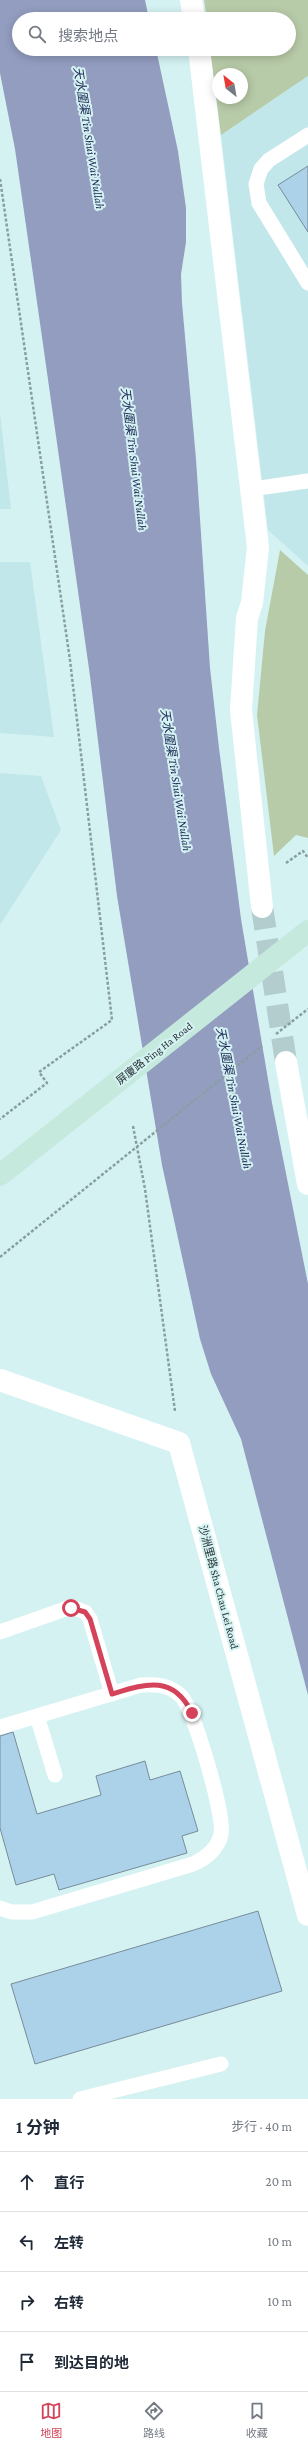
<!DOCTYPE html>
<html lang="zh">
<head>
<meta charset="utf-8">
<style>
  :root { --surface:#fff; --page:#f2f2f3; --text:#1f2937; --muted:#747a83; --line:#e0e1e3; --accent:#d44359 }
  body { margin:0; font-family:"Crimson Pro","Noto Sans SC",serif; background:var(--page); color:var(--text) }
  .compass { position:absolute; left:212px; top:68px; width:36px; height:36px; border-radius:50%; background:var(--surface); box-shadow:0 2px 10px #0003; rotate:329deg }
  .stop { position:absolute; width:12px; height:12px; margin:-9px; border:3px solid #d44359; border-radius:50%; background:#fff }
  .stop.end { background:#d44359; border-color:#fff; box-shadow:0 1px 4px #0008 }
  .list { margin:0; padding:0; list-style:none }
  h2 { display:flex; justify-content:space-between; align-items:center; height:52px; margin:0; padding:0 16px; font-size:17px }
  h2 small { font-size:13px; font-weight:400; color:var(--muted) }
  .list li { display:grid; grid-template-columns:26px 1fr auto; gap:12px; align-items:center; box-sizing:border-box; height:60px; padding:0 16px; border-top:1px solid var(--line) }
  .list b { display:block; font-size:15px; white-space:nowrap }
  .list em { font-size:13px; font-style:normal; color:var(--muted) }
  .icon { flex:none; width:22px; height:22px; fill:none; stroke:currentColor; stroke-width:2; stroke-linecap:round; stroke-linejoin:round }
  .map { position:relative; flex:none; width:308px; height:2099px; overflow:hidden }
  .search { position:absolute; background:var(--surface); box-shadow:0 2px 10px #0003; left:12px; right:12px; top:12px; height:44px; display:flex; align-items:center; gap:10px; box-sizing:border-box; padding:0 14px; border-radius:22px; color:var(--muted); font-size:15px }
  .sheet { height:292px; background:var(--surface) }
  nav { display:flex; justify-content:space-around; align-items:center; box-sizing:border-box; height:56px; border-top:1px solid var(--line); background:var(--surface); font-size:11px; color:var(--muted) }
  nav a { display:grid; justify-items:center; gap:2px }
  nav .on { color:var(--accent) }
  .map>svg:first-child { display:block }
</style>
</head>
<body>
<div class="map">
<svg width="308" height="2099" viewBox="0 0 308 2099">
  <rect width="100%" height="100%" fill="#d5f2f3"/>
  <!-- built -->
  <path fill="#c1e7ea" d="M308,76v490l-40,-36 -47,-395z
    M0,413l11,96h-11z
    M0,562h30l24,175 -54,-4z
    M0,773l41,3 20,54 -61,95z"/>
  <!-- green -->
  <path fill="#b8cba8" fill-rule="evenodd" d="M204,0h104v76l-87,59 -11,-86h79v-30h-82zM218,74h24v24h-24z
    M280,550l28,25v263l-12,-3 -22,21 -17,-141 8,-84z"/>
  <!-- water -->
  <path fill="#929dc0" d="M0,0h145l4,19h-130v30h137l22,102 8,57v34l-5,32 1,29 14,156 14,209 9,80 22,171 31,184 36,181v411l-67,-256 -30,-65 -11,-35 -38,-174 -45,-269 -27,-220 -51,-360 -24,-167 -15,-76z"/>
  <!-- building -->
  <path fill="#acd2e9" stroke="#788c99" d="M308,166v66l-30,-47z
    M13,1732l24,82 64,-19 -5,-19 49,-15 5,19 30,-9 18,60 -16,5 5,17 -128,37 -5,-16 -38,11 -16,-57v-92z
    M258,1911l24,80 -247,73 -24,-80z"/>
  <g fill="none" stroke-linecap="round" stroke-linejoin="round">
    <!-- street-tunnel -->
    <path stroke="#b3cccd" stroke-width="22" stroke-dasharray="22 11" stroke-linecap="butt" d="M262,907l24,155"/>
    <!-- path -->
    <path stroke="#899e9f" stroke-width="2.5" stroke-dasharray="3 2" stroke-linecap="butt" d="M0,179l70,481 42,360 -73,52 8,11 -47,36
      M286,863l17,-12 5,7
      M276,1034l32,-25
      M133,1126l12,63 30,222
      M0,1257l262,-211"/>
    <!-- lane -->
    <path stroke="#fff" stroke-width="15" d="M308,135l-39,25 -8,9 -5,15 3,19 49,80
      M252,489l56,-8
      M0,1632l71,-25 14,5 5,7 22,75
      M37,1716l18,59
      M0,1727l141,-42c15,-1 29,0 40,11 13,13 44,120 40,138 -3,15 -15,24 -28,30l-161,48h-21l-11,-4
      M80,2099l141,-35"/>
    <!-- street -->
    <path stroke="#fff" stroke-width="22" d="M191,0l3,19
      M199,49l59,498 -6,56 -5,15 -6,92 21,197
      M286,1062l22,122
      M0,1380l179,63 129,472"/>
    <!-- secondary -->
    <path stroke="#c5e9dd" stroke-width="22" d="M0,1175l308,-244"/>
  </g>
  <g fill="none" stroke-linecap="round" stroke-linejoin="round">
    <!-- route -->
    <path stroke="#d44359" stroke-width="5" d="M71,1608l14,4 5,7 22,75c33,-10 61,-20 80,19"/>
  </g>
  <g text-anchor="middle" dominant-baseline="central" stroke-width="4" stroke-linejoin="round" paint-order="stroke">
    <!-- street labels -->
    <g font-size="11" fill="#2a3636" stroke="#d5f2f3">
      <text transform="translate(154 1053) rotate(-38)">屏廈路 Ping Ha Road</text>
      <text transform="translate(219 1587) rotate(75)">沙洲里路 Sha Chau Lei Road</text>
    </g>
    <!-- water labels -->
    <g font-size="12" font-style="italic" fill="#202b58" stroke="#d5f2f3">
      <text transform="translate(89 138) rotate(81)">天水圍渠 Tin Shui Wai Nullah</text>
      <text transform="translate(134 459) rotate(83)">天水圍渠 Tin Shui Wai Nullah</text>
      <text transform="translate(176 780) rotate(81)">天水圍渠 Tin Shui Wai Nullah</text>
      <text transform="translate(234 1098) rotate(79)">天水圍渠 Tin Shui Wai Nullah</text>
    </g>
  </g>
</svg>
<svg class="compass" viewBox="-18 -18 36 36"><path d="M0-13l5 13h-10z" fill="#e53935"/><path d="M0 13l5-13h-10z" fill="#747a83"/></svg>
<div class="stop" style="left:71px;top:1608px"></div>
<div class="stop end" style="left:192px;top:1713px"></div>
<div class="search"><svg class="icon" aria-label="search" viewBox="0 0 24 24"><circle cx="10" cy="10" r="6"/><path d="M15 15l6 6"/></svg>搜索地点</div>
</div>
<section class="sheet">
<h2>1 分钟<small>步行 · 40 m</small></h2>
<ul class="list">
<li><svg class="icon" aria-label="ahead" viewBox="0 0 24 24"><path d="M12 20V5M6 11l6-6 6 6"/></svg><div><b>直行</b></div><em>20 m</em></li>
<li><svg class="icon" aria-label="left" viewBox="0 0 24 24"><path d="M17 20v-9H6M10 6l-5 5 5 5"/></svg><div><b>左转</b></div><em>10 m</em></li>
<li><svg class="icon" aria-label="right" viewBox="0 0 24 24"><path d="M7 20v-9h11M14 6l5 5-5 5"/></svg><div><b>右转</b></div><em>10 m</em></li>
<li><svg class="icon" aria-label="arrive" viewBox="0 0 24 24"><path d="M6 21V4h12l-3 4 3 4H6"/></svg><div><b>到达目的地</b></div></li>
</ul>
</section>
<nav>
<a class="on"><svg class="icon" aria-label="map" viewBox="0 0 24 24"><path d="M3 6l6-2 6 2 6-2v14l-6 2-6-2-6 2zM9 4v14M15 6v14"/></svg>地图</a>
<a><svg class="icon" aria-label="directions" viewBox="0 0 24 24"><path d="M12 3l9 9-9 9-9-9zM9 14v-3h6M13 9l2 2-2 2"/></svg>路线</a>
<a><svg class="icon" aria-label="saved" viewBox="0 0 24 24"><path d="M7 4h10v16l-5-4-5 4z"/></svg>收藏</a>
</nav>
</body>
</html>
